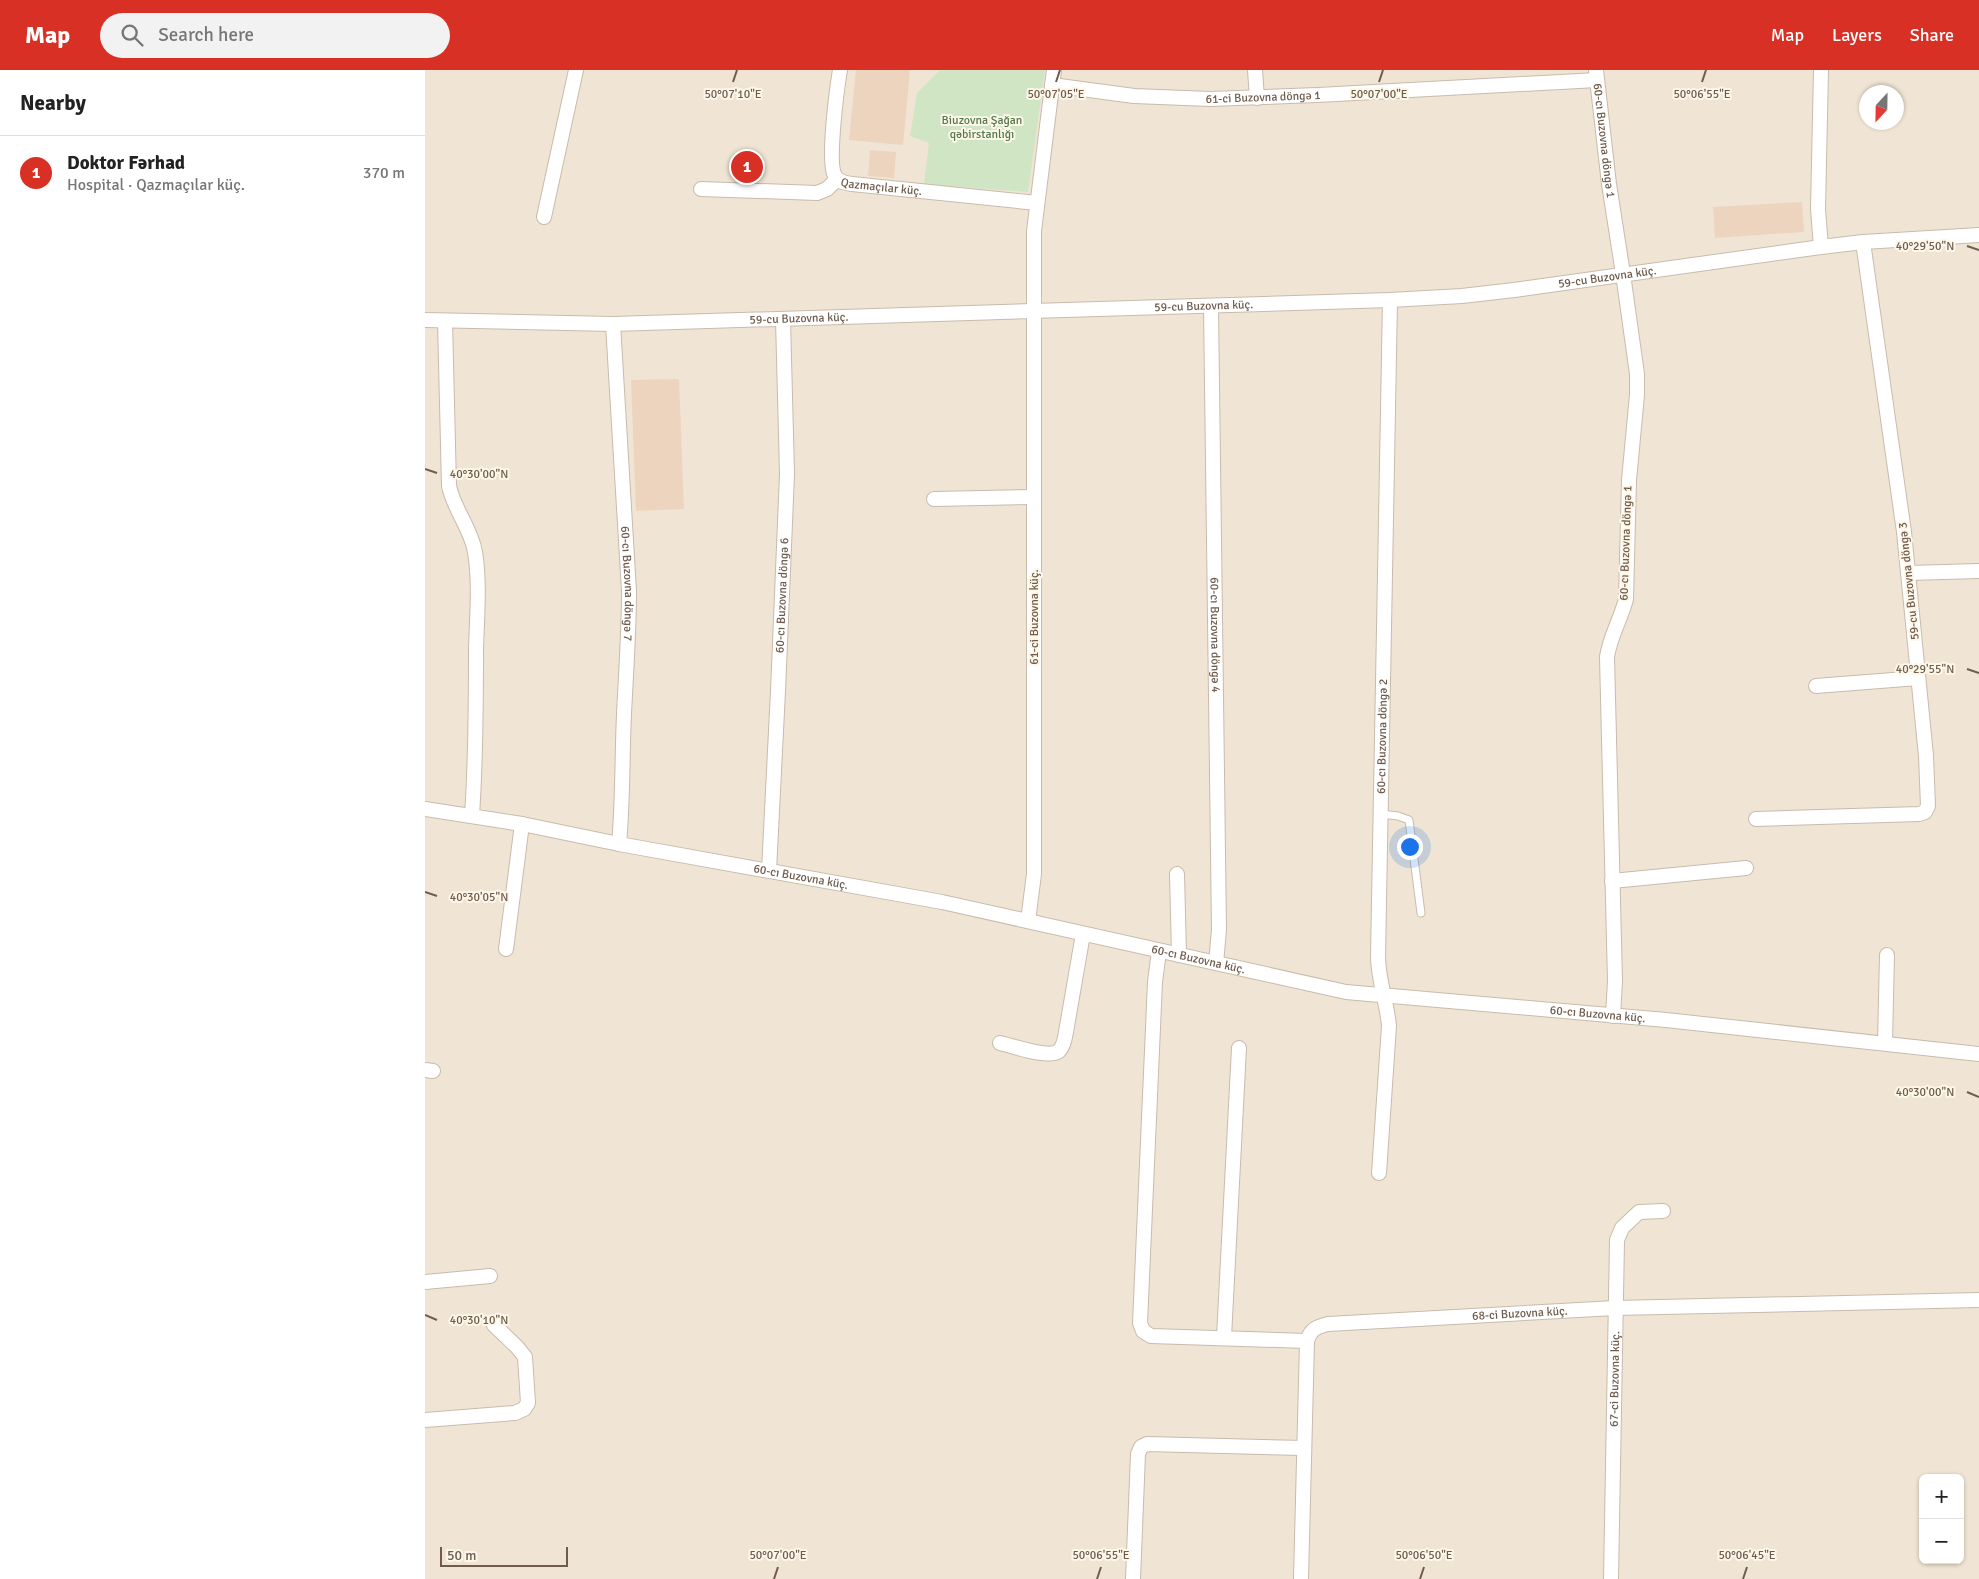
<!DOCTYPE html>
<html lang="en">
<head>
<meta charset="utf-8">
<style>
  :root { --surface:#fff; --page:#f2f2f2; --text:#222; --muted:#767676; --line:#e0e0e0; --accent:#d93025 }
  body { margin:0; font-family:Signika,sans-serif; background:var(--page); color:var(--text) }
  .controls { position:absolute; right:15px; bottom:15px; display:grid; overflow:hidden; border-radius:8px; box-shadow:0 1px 4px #0004 }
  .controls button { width:45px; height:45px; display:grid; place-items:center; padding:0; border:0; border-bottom:1px solid var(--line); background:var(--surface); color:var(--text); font:25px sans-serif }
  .compass { position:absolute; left:1434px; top:15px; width:45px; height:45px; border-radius:50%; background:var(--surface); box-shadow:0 1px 4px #0004; rotate:202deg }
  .scale { position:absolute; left:15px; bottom:12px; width:128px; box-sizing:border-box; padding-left:5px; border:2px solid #6f5c4d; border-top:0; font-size:14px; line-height:18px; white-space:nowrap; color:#6f5c4d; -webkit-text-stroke:4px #fdf7ea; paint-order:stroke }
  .you { position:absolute; left:984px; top:776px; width:18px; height:18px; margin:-12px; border:4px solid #fff; border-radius:50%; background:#1a73e8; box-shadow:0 0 0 8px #1a73e833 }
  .badge { display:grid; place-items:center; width:32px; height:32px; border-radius:50%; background:var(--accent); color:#fff; font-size:16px; font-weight:700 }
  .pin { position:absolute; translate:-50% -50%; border:2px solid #fff; box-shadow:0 1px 5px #0006 }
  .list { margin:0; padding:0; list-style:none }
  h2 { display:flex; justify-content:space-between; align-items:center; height:65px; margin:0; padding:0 20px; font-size:21px }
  h2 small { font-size:16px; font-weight:400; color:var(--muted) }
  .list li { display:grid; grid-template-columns:32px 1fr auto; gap:15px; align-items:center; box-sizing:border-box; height:75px; padding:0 20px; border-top:1px solid var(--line) }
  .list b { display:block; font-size:19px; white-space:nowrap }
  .list p { margin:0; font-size:16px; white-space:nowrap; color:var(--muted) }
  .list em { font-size:16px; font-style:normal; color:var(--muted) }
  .icon { flex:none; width:28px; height:28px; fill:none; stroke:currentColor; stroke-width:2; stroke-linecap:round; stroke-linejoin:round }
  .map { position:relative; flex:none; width:1554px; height:1509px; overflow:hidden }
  header { display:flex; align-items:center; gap:30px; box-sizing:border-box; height:70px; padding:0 25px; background:var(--accent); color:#fff }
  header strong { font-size:24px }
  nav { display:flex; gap:28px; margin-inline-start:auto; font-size:18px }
  .search { width:350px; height:45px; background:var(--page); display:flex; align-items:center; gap:12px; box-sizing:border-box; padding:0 18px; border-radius:28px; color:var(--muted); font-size:19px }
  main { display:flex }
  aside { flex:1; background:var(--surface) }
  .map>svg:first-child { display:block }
</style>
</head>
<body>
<header>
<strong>Map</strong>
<div class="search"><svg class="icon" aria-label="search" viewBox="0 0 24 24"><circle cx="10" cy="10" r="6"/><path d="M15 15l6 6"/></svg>Search here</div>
<nav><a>Map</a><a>Layers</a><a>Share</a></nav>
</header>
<main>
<aside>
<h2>Nearby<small></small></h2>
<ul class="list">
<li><span class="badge">1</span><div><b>Doktor Fərhad</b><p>Hospital · Qazmaçılar küç.</p></div><em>370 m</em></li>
</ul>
</aside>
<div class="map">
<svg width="1554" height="1509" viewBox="0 0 1554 1509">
  <rect width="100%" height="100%" fill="#f9f3e4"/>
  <!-- residential -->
  <path fill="#f0e5d4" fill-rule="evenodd" d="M0,0h1554v1509h-1554zM1442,22h30v30h-30zM1498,1408h37v82h-37z"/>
  <!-- green -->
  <path fill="#cfe5c4" d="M515,0h105l-17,122 -104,-8 5,-41 -19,-7 7,-43z"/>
  <!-- building -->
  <path fill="#ecd4bf" d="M431,0h54l-7,75 -54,-5z
    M445,80l26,2 -2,26 -26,-2z
    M1377,132l2,30 -89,6 -2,-31z
    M254,309l5,130 -48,2 -5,-131z"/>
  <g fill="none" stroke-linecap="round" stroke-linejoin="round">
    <!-- lane casing -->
    <g stroke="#c9bbac" stroke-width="9">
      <path id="lane" d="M956,744l17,2 11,4 12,93"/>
    </g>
    <!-- street casing -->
    <g stroke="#c9bbac" stroke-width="16">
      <g id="street">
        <path id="s1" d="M415,0c-3,18 -13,93 -5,106 3,6 10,7 17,8l185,19"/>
        <path d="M830,0l2,28"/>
        <path id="s2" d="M1171,0l13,114 14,90 14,100v21l-8,85 -3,119c-5,20 -16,37 -19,58l8,324 -2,35"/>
        <path id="s3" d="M627,15l82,11 76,3 108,-4 279,-15"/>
        <path d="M276,119l116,4 10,-4 10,-10"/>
        <path d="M119,147l32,-147"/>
        <path d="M1396,177l-3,-38 3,-139"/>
        <path id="s4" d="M786,236l8,624 -3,33"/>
        <path id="s5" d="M0,250l188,4 777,-24 72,-4 52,-6 307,-43 42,-5 116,-7"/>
        <path d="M20,251l4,165c5,24 22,42 26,66 5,31 2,64 1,96 0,55 0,111 -4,167"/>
        <path id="s6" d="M188,254l16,267c0,41 -3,82 -5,123 -2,44 -1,86 -5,130"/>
        <path d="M509,429l100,-2"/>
        <path d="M1483,503l71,-2"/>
        <path d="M1391,616l102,-8"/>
        <path id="s7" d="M0,739l97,15 97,20 323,58 404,90 320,28 313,34"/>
        <path d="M1331,749l163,-5 6,-2 3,-6 -2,-50 -22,-224 -41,-290"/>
        <path id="s8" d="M344,801l9,-180 9,-217 -4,-155"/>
        <path d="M752,804l2,81"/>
        <path d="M1187,811l134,-13"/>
        <path d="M603,851l6,-47v-643l20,-161"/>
        <path d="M81,879l16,-125"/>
        <path d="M734,881l-4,31 -15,341 3,8 8,5 156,5"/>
        <path d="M575,973c13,3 49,16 59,8 5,-5 6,-13 7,-19l17,-98"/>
        <path d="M1460,973l2,-88"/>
        <path d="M0,1000l8,1"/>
        <path id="s9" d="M954,1103l10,-147c-2,-24 -11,-46 -11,-70l12,-656"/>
        <path d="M0,1212l65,-6"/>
        <path d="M799,1267l15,-289"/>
        <path d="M0,1350l90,-7 9,-4 4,-6 -3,-46 -8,-10 -23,-22"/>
        <path d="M708,1509l5,-125 3,-7 6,-3 157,4"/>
        <path id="s10" d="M876,1509l6,-238c4,-12 9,-14 21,-17l287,-16 364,-8"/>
        <path id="s11" d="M1186,1509l6,-339 5,-12 17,-16 24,-1"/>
      </g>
    </g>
    <!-- lane -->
    <use href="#lane" stroke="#fff" stroke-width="7"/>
    <!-- street -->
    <use href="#street" stroke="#fff" stroke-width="14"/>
  </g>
  <!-- ticks -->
  <path fill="none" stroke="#6f5c4d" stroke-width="2" d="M308,12l4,-12M631,12l4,-12M954,12l4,-12M1277,12l4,-12M1542,176l12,4M0,399l12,4M1542,599l12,4M0,822l12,4M1542,1022l12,5M0,1245l12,5M349,1509l4,-12M672,1509l4,-12M995,1509l4,-12M1318,1509l4,-12"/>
  <g text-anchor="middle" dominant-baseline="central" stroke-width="4" stroke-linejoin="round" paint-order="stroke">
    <!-- street labels -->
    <g font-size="12" fill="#6f5c4d" stroke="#fdf7ea">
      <text stroke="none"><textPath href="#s3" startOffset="212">61-ci Buzovna döngə 1</textPath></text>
      <text stroke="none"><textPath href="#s2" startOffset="71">60-cı Buzovna döngə 1</textPath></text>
      <text stroke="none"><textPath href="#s1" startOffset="156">Qazmaçılar küç.</textPath></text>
      <text stroke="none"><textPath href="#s5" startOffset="1184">59-cu Buzovna küç.</textPath></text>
      <text stroke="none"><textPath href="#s5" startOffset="779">59-cu Buzovna küç.</textPath></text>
      <text stroke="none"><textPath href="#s5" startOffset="374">59-cu Buzovna küç.</textPath></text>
      <text transform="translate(1201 473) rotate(-88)">60-cı Buzovna döngə 1</text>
      <text transform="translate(1484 511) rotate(-96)">59-cu Buzovna döngə 3</text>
      <text stroke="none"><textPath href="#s6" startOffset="260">60-cı Buzovna döngə 7</textPath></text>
      <text stroke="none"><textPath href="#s8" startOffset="276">60-cı Buzovna döngə 6</textPath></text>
      <text transform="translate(609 547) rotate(-90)">61-ci Buzovna küç.</text>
      <text stroke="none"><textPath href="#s4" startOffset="329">60-cı Buzovna döngə 4</textPath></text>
      <text stroke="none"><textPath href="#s9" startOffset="438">60-cı Buzovna döngə 2</textPath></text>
      <text stroke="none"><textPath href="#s7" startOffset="382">60-cı Buzovna küç.</textPath></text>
      <text stroke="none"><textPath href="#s7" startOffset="788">60-cı Buzovna küç.</textPath></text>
      <text stroke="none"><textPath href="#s7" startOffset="1192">60-cı Buzovna küç.</textPath></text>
      <text stroke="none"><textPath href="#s10" startOffset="459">68-ci Buzovna küç.</textPath></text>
      <text stroke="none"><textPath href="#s11" startOffset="200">67-ci Buzovna küç.</textPath></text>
    </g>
    <!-- park labels -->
    <g font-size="12" fill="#547a49" stroke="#fdf7ea">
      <text x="557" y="50">Biuzovna Şağan<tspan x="557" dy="14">qəbirstanlığı</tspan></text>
    </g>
  </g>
  <g font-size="12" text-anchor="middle" fill="#6f5c4d" stroke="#fdf7ea" stroke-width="4" stroke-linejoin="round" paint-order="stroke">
    <text x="308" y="28">50°07'10"E</text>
    <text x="631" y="28">50°07'05"E</text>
    <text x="954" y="28">50°07'00"E</text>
    <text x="1277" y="28">50°06'55"E</text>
    <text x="1500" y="180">40°29'50"N</text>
    <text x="54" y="408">40°30'00"N</text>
    <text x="1500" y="603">40°29'55"N</text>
    <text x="54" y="831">40°30'05"N</text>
    <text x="1500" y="1026">40°30'00"N</text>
    <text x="54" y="1254">40°30'10"N</text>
    <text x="353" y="1489">50°07'00"E</text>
    <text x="676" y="1489">50°06'55"E</text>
    <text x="999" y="1489">50°06'50"E</text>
    <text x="1322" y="1489">50°06'45"E</text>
  </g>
</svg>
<div class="controls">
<button>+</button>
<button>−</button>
</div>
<svg class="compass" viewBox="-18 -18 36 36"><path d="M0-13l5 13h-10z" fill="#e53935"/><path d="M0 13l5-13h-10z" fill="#767676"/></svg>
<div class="scale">50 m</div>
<div class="you"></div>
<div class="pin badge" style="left:322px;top:97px">1</div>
</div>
</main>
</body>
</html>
